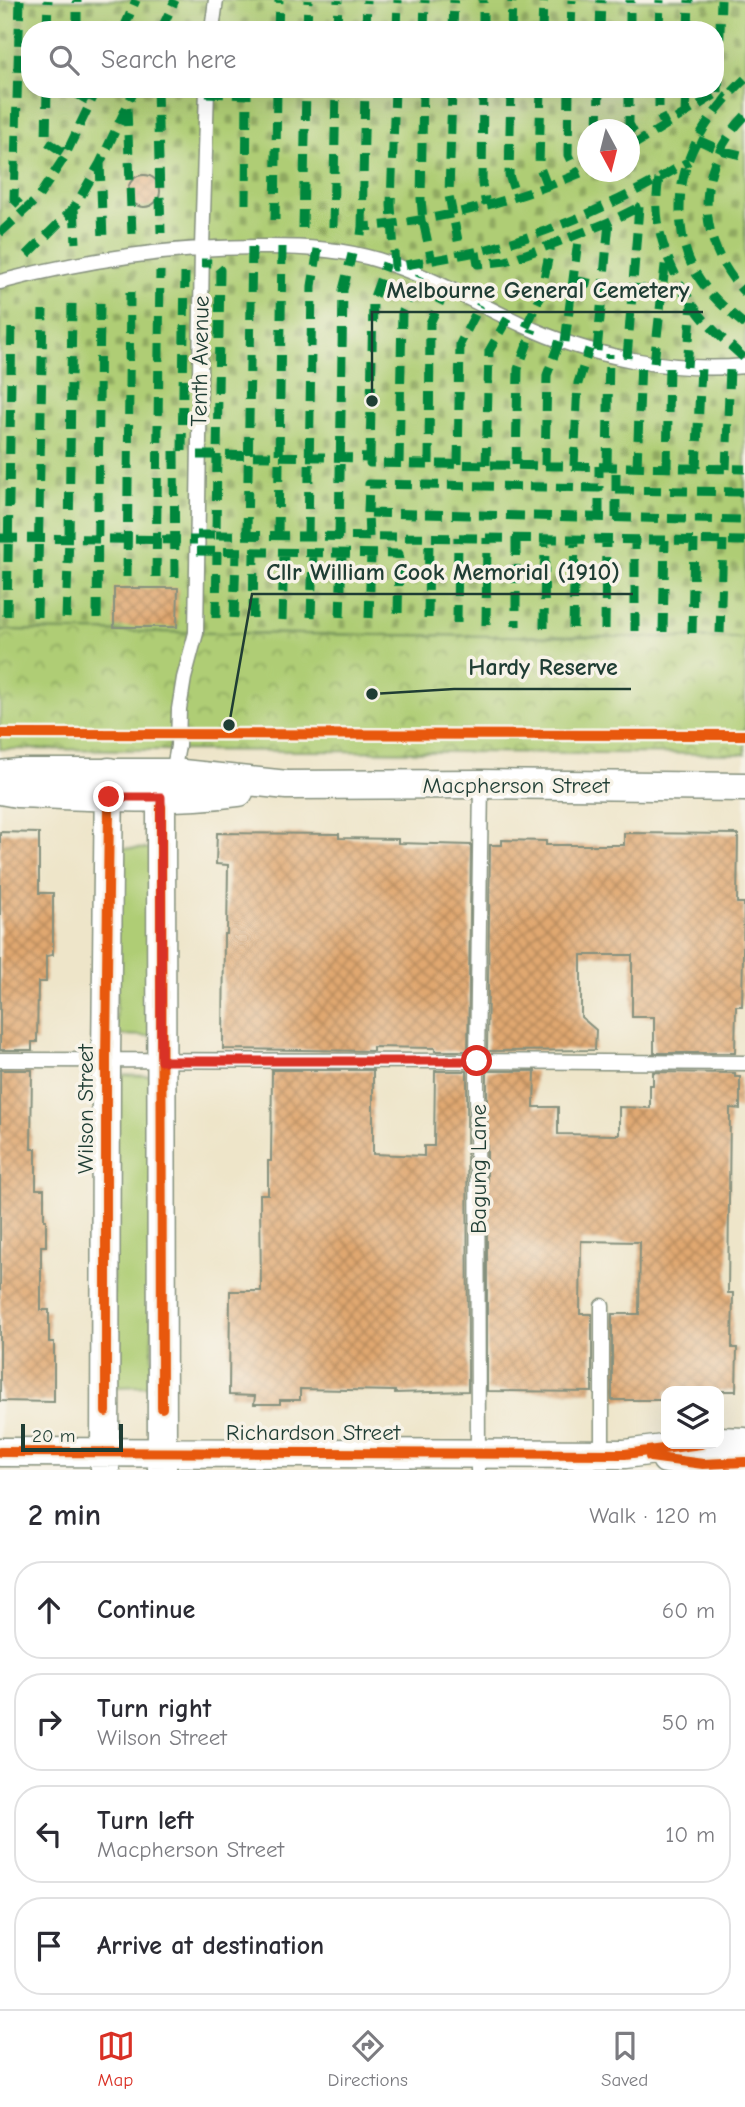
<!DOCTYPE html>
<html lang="en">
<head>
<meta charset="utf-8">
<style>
  :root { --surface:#fff; --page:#f7f7f7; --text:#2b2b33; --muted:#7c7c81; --line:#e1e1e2; --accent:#d93025 }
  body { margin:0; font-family:"Comic Neue",sans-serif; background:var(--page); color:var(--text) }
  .controls { position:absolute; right:21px; bottom:21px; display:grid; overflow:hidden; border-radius:14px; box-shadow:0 7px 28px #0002 }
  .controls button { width:63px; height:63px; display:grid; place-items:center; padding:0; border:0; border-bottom:2px solid var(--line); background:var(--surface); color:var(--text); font:35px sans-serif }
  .compass { position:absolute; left:577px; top:119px; width:63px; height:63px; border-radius:50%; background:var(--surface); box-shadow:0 7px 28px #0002; rotate:173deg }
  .scale { position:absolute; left:21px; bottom:18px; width:102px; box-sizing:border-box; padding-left:7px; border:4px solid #1f3d34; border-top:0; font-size:19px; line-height:24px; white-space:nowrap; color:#1f3d34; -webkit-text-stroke:5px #f7f3e8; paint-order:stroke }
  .stop { position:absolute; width:21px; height:21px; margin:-16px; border:5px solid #d93025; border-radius:50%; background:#fff }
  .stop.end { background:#d93025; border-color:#fff; box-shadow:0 2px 7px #0008 }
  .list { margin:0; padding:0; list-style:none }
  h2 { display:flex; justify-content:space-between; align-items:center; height:91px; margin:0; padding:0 28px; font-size:30px }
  h2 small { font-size:23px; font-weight:400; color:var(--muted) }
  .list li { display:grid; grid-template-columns:46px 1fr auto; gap:21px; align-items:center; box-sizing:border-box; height:98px; margin:0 14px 14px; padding:0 14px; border:2px solid var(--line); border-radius:28px }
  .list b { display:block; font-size:26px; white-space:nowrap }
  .list p { margin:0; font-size:23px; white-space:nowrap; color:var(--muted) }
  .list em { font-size:23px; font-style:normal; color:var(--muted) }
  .icon { flex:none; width:38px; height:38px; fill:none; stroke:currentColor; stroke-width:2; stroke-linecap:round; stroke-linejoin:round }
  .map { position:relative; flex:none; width:745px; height:1470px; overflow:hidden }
  .search { position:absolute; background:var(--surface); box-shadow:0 7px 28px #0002; left:21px; right:21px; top:21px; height:77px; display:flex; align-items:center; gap:18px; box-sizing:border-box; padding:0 24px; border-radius:28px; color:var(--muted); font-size:26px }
  .sheet { height:539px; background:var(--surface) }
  nav { display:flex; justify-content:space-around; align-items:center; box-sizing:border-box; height:98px; border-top:2px solid var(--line); background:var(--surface); font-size:19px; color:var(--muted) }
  nav a { display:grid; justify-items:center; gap:4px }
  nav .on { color:var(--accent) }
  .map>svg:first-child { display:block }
</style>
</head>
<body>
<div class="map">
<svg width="745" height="1470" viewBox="0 0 745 1470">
  <defs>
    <pattern id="cemetery-stones" width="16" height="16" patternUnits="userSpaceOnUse" patternTransform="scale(1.75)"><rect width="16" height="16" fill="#afcd75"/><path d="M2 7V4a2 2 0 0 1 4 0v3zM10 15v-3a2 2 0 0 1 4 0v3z" fill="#8ea861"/></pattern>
    <pattern id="park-crowns" width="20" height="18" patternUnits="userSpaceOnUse" patternTransform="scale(1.75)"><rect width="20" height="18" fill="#afcd75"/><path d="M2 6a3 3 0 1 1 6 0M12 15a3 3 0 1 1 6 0" fill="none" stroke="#8ea861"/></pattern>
    <pattern id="building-cross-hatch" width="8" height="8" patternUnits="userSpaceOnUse" patternTransform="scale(1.75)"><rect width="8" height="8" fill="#e0a76f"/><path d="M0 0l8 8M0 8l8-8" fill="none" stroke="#b5895c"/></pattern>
  </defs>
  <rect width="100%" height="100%" fill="#f7f3e8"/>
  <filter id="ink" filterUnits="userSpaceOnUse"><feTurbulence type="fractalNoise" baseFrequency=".0143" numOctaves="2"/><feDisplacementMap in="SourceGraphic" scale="14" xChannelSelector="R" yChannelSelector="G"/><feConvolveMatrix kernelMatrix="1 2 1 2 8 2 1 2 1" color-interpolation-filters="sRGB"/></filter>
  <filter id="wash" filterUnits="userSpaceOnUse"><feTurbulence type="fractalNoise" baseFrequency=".00686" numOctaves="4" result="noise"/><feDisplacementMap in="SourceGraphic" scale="28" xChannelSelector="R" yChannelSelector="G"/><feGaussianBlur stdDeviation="1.57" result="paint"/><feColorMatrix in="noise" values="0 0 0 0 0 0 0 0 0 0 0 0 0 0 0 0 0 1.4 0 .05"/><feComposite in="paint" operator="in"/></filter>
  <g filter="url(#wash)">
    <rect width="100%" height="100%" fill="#eee5c9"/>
    <!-- grass -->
    <path fill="#afcd75" stroke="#678554" stroke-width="2" d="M118,848l36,1 -3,187 -35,-1z
      M113,1075l39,1v310l-39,1z"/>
    <!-- cemetery -->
    <path fill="url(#cemetery-stones)" stroke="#678554" stroke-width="2" fill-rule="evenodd" d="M0,0h745v638l-369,-3 -376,-5zM30,30h685v59h-685zM588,130h42v42h-42z"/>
    <!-- park -->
    <path fill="url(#park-crowns)" stroke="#678554" stroke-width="2" d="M0,630l376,5 369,3v116l-745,-5z"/>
    <g id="blocks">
      <!-- building -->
      <path fill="url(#building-cross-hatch)" d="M128 191a16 16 0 1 1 32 0a16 16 0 1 1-32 0Z
        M114,588h64l-1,39h-63z
        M0,832l39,1v60h14v62l-7,1v26h-8l-1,60h-5v8h-32z
        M217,833l122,1v4l59,1v4l73,2 -3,206h-33v-3l-62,-1v4l-150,-2 1,-115h3l1,-69 -12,-1z
        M624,833l114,1 -1,69h7l-2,103h-6l-1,47h-81v-36h-22v-62h-51v62l15,13 -1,20 -108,1 3,-206h12v-5l44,1v4h78z
        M0,1070h32l-1,79h5v40h8v31h2v26h-5v64h8v32h5v60l-54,-1z
        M272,1070h101v84l51,2v-10h10l1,-75h32l1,320 -73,2v-2l-95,-2v11h-20v4h-26l1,-8 -26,-1 1,-104h31l-1,-97h8v-33h3z
        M487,1071h48l-1,36h24v27l61,1v-28l31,1v-23h3v-13l82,1v4h5v32l-10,-1 -2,185h5l-1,55h5l-1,43h-70v9h-54v-86h27l1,-72 -59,-1 -1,73h12v78l-105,-1z"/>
    </g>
  </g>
  <g filter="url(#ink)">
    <use href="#blocks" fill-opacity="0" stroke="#86917e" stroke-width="2"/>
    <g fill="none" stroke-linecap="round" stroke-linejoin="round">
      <!-- lane casing -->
      <g stroke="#86917e" stroke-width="17">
        <path id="lane" d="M212,30l4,-30
          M0,282c87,-23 178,-36 268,-35 37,0 74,2 110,13 50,15 98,43 145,65 65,31 150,48 222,41
          M173,773l5,-27 1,-37 5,-31 12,-45 6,-386 5,-158
          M0,1060l477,1 268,2
          M602,1454v-148
          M478,1470l-1,-409 4,-277"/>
      </g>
      <!-- street casing -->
      <g stroke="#86917e" stroke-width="31">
        <path id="street" d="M0,775l18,-2h155l114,12 194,-1 264,3
          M0,790l17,3c74,3 149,9 222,-1
          M719,1441l26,1
          M0,1452l625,2 76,-10
          M666,1459l37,5 42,-2
          M105,1469l1,-409 3,-288
          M162,1470l-1,-663v-10l12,-24"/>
      </g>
      <!-- lane -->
      <use href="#lane" stroke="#fff" stroke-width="14"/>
      <!-- street -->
      <use href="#street" stroke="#fff" stroke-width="28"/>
      <!-- quiet -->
      <path stroke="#00873e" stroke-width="9" stroke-dasharray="18 9" stroke-linecap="butt" d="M20,0l-6,199 11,11
        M47,30l1,-30
        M77,30v-30
        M123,30l13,-30
        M161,30l14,-30
        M278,30l1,-30
        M307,30l1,-30
        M337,30l1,-30
        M366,30l1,-30
        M397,30l1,-30
        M424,30l1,-30
        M453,30l1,-30
        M483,30v-30
        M511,30l1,-30
        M542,30l1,-30
        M571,30l1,-30
        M600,30l1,-30
        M630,30v-30
        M659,30l1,-30
        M688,30l1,-30
        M745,79c-41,39 -71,87 -64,146 2,18 6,34 16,50 12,20 30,35 48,50
        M47,89l-1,52 20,13
        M77,89v5l14,8
        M157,89l4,144
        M395,89l-4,116 4,62c27,-5 53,-9 80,-15 73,-17 150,-52 214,-91
        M423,89l-2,110 2,22 9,40
        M452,89l-3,107 12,59
        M483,89l-1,95 4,21
        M511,89l-2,86 7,22
        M541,89l-2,76 8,21
        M569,89l-1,66 9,19
        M629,89v35l10,18
        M659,89v24l6,12
        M206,93l41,2 -1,109
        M718,93l3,-93
        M127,108l5,126
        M685,113l1,-24
        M745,116c-51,52 -50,124 0,177
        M598,130l1,-41
        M698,140l22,10 25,6
        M630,147l88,-54 8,6
        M100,163l3,76
        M659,179c-9,47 10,90 36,129 13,19 33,35 50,51
        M74,208l2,35
        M275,220l2,-131
        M333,227l3,-138
        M362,227l3,-138
        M303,228l3,-139
        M0,233l37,-34 27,-41 33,-69
        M361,235l1,-8c78,-6 153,-26 226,-57
        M476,252l2,12 28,-3 34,-12 69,-27 30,-15
        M27,255l47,-47 26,-45 35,-74
        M573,280l30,6 83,6
        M526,327l14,-30 11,-52
        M565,342l14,-109
        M597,351l12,-129
        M627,358l12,-151 5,-2
        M654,363l12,-106
        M687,367l5,-65
        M174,451l1,127
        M182,451l3,-178
        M198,455h19l3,-185 -6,-7h-13
        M370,458l3,-158 13,-37
        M399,463l3,-150 18,-37
        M429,464l1,-141 16,-34
        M458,464l2,-120 20,-39
        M486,465l3,-114 19,-33
        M516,465l2,-96 15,-40
        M545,465l2,-90 13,-35
        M574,466l4,-83 11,-34
        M607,466l2,-112
        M637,467l4,-107
        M667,467l2,-102
        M696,468l5,-100
        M726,469l4,-101
        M616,490l129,2
        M368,513l1,-29 230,4v-22
        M599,517v-29
        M616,518v-52
        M197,535h19l1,-80 153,3v5l375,6
        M216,535l529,6
        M247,535l5,-289
        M278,535l4,-288
        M308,536l4,-250 6,-37
        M339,536l4,-246 9,-36
        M369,537l-1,-24 377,7
        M0,538l197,2
        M516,538v88
        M197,551l202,3 -1,63
        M127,577l3,-285
        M156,577l4,-306
        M7,616l5,-297
        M37,617l6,-307
        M311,617l2,-65
        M340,617l2,-64
        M66,618l3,-80 3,-234
        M97,618l3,-319
        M216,618l1,-66
        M234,618l2,-65
        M253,618l1,-65
        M369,618l2,-65
        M428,618l1,-81
        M282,620l2,-69
        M457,623l1,-86
        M486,625l1,-87
        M544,628l1,-90
        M573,628l2,-90
        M605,629l1,-90
        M635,631v-92
        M663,632l2,-92
        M692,633l2,-93
        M720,633l3,-93"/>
      <!-- cycleway casing -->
      <g stroke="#f7f3e8" stroke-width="15">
        <path id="cycleway" d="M0,734l745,1
          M161,807l1,601
          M106,1412v-352l3,-253
          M0,1452l625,2 76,-10
          M650,1457l53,7 42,-2"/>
      </g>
      <!-- cycleway -->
      <use href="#cycleway" stroke="#e8590c" stroke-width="10"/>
    </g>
  </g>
  <g fill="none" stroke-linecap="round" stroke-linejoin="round" filter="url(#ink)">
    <!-- route -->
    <path stroke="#d93025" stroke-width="9" d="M109,797h52v264h316"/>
  </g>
  <g text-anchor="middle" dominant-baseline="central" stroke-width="7" stroke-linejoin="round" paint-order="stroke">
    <!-- street labels -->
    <g font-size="23" fill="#1f3d34" stroke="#f7f3e8">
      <text transform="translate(200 361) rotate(-89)">Tenth Avenue</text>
      <text x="516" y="785">Macpherson Street</text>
      <text transform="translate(85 1109) rotate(-90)">Wilson Street</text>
      <text transform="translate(478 1169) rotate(-90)">Bagung Lane</text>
      <text x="313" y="1432">Richardson Street</text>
    </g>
  </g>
  <!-- callouts -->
  <path fill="none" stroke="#1f3d34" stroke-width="2.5" d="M372 401L372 312H703M229 725L252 594H633M372 694L454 689H631"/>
  <g fill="#1f3d34" stroke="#f7f3e8" stroke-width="2.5">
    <circle cx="372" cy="401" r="7"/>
    <circle cx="229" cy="725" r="7"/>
    <circle cx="372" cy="694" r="7"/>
  </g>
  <g font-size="24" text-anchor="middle" font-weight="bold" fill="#1f3d34" stroke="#f7f3e8" stroke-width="7" stroke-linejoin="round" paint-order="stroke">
    <text x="538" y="298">Melbourne General Cemetery</text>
    <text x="443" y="580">Cllr William Cook Memorial (1910)</text>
    <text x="543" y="675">Hardy Reserve</text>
  </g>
</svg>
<div class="controls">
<button><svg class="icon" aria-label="layers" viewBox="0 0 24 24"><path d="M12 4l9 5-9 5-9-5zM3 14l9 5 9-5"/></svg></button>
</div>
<svg class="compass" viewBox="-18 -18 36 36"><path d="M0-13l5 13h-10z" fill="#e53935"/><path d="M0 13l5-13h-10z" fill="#7c7c81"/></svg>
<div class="scale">20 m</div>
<div class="stop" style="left:477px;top:1061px"></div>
<div class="stop end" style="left:109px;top:797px"></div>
<div class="search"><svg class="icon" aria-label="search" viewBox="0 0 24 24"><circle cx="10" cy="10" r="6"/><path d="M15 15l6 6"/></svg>Search here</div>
</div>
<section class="sheet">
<h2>2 min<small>Walk · 120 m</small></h2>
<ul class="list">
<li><svg class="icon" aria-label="ahead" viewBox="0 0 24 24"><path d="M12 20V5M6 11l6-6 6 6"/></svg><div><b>Continue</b></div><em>60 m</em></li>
<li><svg class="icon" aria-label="right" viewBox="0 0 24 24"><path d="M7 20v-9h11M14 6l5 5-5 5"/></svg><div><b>Turn right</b><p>Wilson Street</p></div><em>50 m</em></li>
<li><svg class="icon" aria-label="left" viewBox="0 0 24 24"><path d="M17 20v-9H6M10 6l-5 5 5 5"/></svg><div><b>Turn left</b><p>Macpherson Street</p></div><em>10 m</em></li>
<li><svg class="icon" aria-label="arrive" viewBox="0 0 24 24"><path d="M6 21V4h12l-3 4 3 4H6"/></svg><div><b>Arrive at destination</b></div></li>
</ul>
</section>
<nav>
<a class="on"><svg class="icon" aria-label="map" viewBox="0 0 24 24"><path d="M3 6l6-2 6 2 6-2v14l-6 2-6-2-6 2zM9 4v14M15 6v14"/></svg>Map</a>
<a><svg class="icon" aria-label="directions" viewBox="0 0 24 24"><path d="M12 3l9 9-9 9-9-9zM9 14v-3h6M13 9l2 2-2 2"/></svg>Directions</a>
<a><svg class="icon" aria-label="saved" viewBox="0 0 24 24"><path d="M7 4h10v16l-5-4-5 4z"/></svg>Saved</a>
</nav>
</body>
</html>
